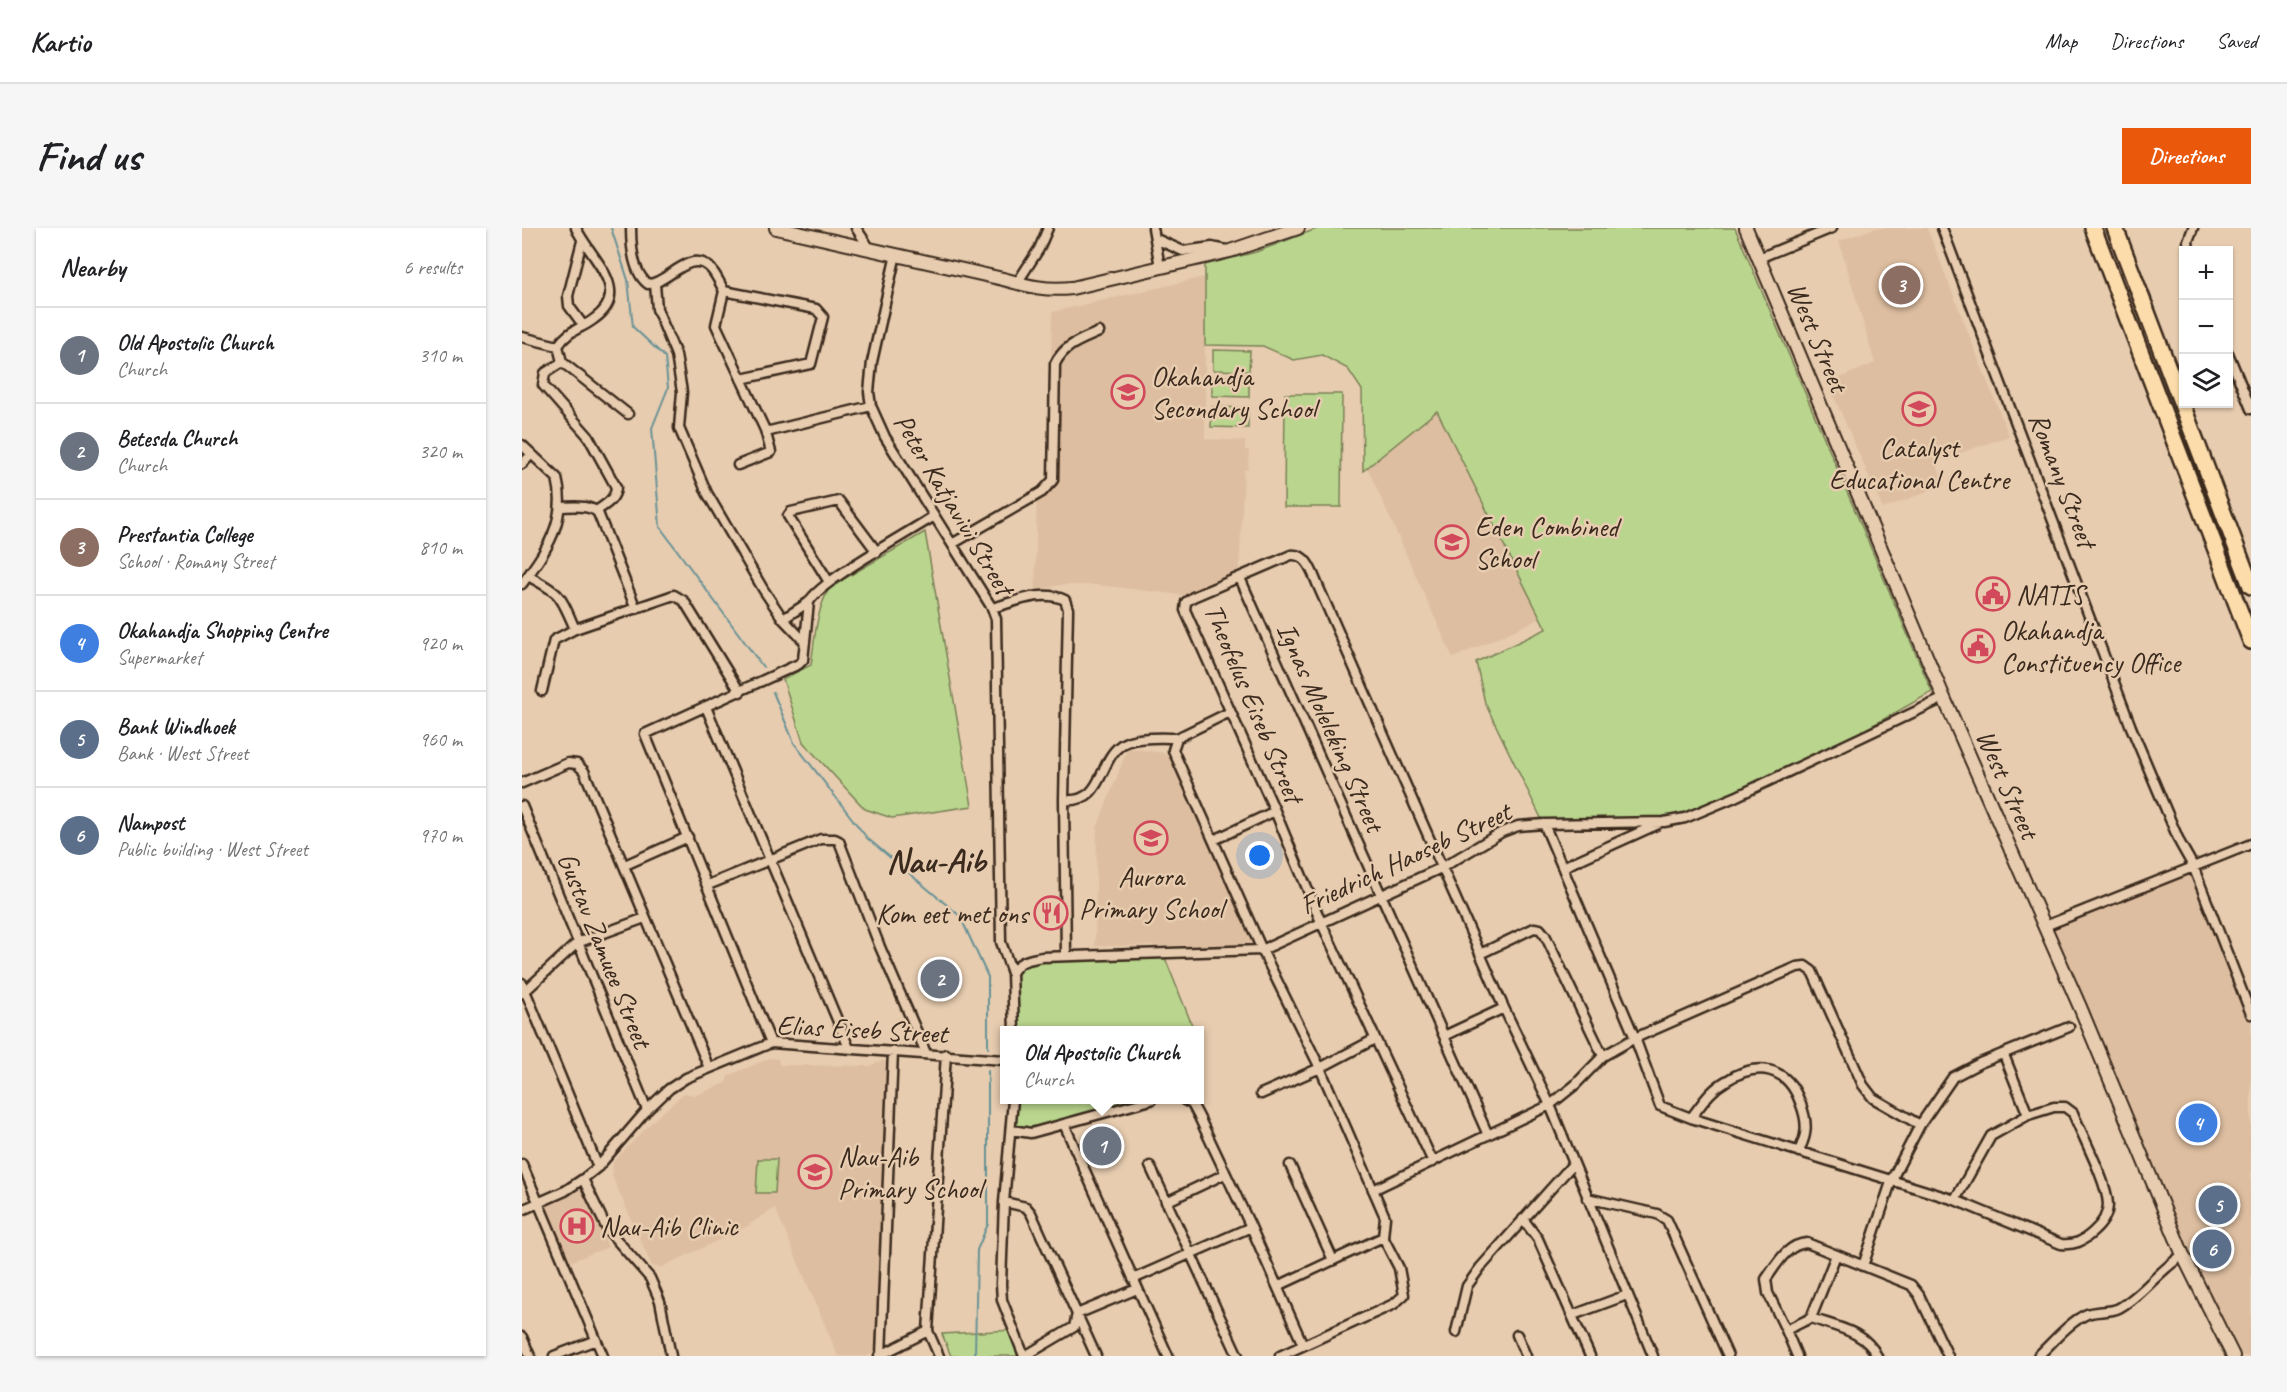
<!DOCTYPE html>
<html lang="en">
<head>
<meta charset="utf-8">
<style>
  :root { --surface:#fff; --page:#f6f6f6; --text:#202124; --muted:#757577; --line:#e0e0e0; --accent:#ea580c }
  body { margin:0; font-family:Caveat,sans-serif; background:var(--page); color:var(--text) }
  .controls { position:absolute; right:18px; top:18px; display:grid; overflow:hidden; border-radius:0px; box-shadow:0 2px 4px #0004 }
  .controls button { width:54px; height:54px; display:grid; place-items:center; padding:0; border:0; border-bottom:2px solid var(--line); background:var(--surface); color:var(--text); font:30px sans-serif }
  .you { position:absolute; left:738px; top:628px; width:21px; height:21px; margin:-15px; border:4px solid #fff; border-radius:50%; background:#1a73e8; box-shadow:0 0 0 9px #1a73e833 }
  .badge { display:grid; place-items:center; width:39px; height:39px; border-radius:50%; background:var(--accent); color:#fff; font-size:20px; font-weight:700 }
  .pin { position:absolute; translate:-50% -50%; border:3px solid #fff; box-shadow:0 2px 6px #0006 }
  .popup { position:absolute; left:478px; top:798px; width:204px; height:78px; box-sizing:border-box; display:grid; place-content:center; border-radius:0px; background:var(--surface); filter:drop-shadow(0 2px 4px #0005); font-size:20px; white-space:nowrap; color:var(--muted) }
  .popup b { font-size:22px; color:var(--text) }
  .popup::after { content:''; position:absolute; left:50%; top:100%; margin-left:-12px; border:12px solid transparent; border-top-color:var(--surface) }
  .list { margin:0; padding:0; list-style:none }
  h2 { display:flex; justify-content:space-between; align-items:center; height:78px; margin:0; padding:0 24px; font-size:26px }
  h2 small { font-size:20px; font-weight:400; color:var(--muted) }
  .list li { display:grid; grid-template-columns:39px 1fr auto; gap:18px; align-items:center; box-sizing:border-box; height:96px; padding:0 24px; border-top:2px solid var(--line) }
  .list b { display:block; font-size:22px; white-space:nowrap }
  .list p { margin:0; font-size:20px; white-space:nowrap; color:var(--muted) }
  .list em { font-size:20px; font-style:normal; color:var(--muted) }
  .icon { flex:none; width:33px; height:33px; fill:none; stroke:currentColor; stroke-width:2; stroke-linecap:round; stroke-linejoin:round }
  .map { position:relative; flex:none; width:1729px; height:1128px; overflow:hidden; border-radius:0px }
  header { display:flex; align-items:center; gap:36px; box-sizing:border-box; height:84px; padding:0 30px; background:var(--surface); border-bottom:2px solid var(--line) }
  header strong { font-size:28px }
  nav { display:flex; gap:33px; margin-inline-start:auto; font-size:21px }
  .intro { display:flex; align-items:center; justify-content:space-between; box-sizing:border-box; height:144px; padding:0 36px }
  h1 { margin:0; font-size:42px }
  .button { padding:15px 27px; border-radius:0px; background:var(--accent); color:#fff; font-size:21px; font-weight:700 }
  main { display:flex; gap:36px; padding:0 36px }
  aside { flex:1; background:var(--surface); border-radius:0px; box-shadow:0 2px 4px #0004 }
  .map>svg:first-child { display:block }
</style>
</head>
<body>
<header>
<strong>Kartio</strong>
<nav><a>Map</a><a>Directions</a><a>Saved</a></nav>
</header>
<div class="intro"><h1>Find us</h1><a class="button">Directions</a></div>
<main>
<aside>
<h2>Nearby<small>6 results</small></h2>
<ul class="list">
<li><span class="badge" style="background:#6b7280">1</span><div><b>Old Apostolic Church</b><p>Church</p></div><em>310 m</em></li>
<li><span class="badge" style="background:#6b7280">2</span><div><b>Betesda Church</b><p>Church</p></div><em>320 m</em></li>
<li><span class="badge" style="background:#8d6e63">3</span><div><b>Prestantia College</b><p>School · Romany Street</p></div><em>810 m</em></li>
<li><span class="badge" style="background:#3f7fe0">4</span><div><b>Okahandja Shopping Centre</b><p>Supermarket</p></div><em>920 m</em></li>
<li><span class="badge" style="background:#5c6f8a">5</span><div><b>Bank Windhoek</b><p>Bank · West Street</p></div><em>960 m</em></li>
<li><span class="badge" style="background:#5c6f8a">6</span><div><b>Nampost</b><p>Public building · West Street</p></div><em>970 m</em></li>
</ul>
</aside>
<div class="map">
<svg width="1729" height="1128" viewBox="0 0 1729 1128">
  <rect width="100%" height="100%" fill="#e7ccaf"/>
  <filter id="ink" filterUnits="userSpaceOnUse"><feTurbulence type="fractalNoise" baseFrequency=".0167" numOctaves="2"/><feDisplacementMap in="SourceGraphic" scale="12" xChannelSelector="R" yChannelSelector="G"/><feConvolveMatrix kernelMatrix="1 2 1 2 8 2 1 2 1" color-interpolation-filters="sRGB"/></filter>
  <g filter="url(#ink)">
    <!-- built -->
    <path fill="#debea0" d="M1353,0h52l82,208 -74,26 10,22 -62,25 -55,-126 47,-20 -36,-122z
      M683,49v162l40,2v9h4l-1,19 -4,1 -5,103 -49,23 -92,-11h-38l-25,6 2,-104 9,-7 3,-8 3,-160z
      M915,182l104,208 -88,40 -86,-191z
      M606,520l43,6 38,94 14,25 29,72 -157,1 2,-118z
      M1667,640l62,153v335h-18l-188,-430z
      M248,830l8,1 1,6 91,1 7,-4 8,-1 3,5 -13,286 -8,4h-29l-63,-148 -31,20 -84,40 -8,-2 -40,-90 1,-14 41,-42 30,-27 12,2 30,-12 2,-7z
      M61,961l25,58 -38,15 -25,-56z"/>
    <!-- green -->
    <path fill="#bad68e" stroke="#7a8056" stroke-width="1.5" d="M797,0h416l197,464 -128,72 -119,54 -141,6 -59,-121 -9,-41 70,-33 -109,-218 -74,60 -1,-81 -14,-21 -26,-14 -28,5 -31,-14 -58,-1v-80l51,-13z
      M691,122l37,1 -1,20 -36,-1z
      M690,148l37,1v20l-37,-1z
      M763,166h57l-1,113h-57z
      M690,179l36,1v20l-37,-1z
      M403,304l47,274 -80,12 -27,-9 -62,-67 -20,-63 28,-14c4,-27 5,-55 19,-78z
      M641,725l31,77h-180l2,-65 6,-4z
      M491,872h138l-120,33 -20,-3z
      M236,931h19l-2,34h-19z
      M492,1102l10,26h-73l-9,-22z"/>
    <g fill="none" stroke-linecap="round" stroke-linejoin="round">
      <!-- stream -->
      <path stroke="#699296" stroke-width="2" d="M89,0l17,52 5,47 32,30 3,31 -16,40 8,99 103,140
        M251,464l21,51 73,95 93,78 28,61v71
        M453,1128l2,-106 11,-26v-153"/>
      <!-- street casing -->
      <g stroke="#3b2a1e" stroke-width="13">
        <path id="street" d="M109,0c0,18 2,45 17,56 19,0 41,-35 61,-17 6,5 11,16 15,24l-8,34 49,105 5,1 101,-25
          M334,0l14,21
          M631,0l7,39
          M1420,0l189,499 49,116 13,23 58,148
          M634,11l27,12 29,-4 15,3
          M60,13l-14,55 1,10 14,19
          M1667,22l-1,-9 5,-13
          M374,26l-24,108 -3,30 2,14 14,31 107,171 4,11 5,323 11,31 2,57
          M1237,30l73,-30
          M495,55l22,-34 9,-21
          M133,56l2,25 19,46 6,37 -3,36 28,65 56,96 20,30 22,23
          M202,63l92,18 7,8 -12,47 -70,15
          M0,109l36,9c11,-17 22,-16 36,-27 40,-28 -5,-62 -18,-91
          M36,118l4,16 66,52
          M1706,125l23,56
          M40,134l-17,11 -2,12 45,51 28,51c0,12 -11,18 -20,24
          M0,217l35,33c11,43 -11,73 -35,106
          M0,236l10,-10
          M216,237l33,-13 -6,-22
          M38,279c11,0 30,-3 38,6l38,96
          M430,316l90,-52 11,-12 2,-116c9,-19 26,-24 44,-32
          M6,348c34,18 32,19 47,53
          M718,350l248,557
          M307,354l-41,-66 3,-4 48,-11 38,51
          M470,380c23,-6 50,-19 73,-8l3,9 -4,191 2,156
          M261,391l26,-17
          M20,463l12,-51 21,-11 99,-34 10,6 56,91
          M184,479l143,341
          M708,484l-53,26 -4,12 89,200 58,118 65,149 -2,20 16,31 5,27 -10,9 -114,52
          M0,555l46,-20 9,1 7,7 125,297
          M542,572c40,4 34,-39 57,-55 12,-9 41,-7 56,-7
          M0,578l125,304
          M1022,596l91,214 25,68 31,12 264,82 106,44c14,1 21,-2 32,-12 8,-7 15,-17 15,-28 -1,-22 -26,-69 -35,-91l-8,-6h-11l-26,8 -37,21 -36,64
          M692,612l61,-29
          M103,637l63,-28
          M1041,639l95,-43
          M186,657l113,-46h14l4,2 41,106 46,106
          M1523,698l206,-82
          M960,725l52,-25 6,1 5,6 58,121
          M490,745c7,-13 17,-13 30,-16l220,-7 181,-83 59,-35 16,-6 26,-2 120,-2 21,-4 50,-21 209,-99
          M0,755l76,184
          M1,765l54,-50 68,-25
          M922,808l60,-28
          M249,815l-126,-309 154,-70 4,-4 6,-58c11,-21 101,-70 125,-86
          M1482,827l24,60
          M739,866l59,-26 55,-29
          M491,872l-9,102 -3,82 1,16 22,56
          M662,872l8,4 7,13 52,110 52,118
          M1169,890c11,-14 19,-28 35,-37 31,-20 61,-15 74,21 4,10 7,22 5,32 -1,6 -4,12 -6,18
          M542,896l104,232
          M489,902l20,3 120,-33
          M911,934l-112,-240 -46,-111 -90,-201 1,-8 7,-5 98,-42c17,-2 22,20 28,33l185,420 46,97 103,251
          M0,936l81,192
          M768,937l43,95
          M628,938l88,190
          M61,951l24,50 43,49 10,23 11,55
          M851,962l177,-85 25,-20 28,-29 32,-18 162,-71 8,-1 7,5 51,114 10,13 47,27
          M1065,970l70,16 10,6 61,136
          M482,974l22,5 5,6 65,143
          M644,974l59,-28
          M0,982l43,-19 18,-12 15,-12 49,-57 22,-21 17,-11 85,-35 233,17
          M1001,991l15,20 52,117
          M1341,1038l29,-87 28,-54 33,-48 27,-14 89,-36
          M611,1051l118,-52
          M756,1058l105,-49
          M1051,1087l54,-20
          M1289,1090c25,9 54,13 66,38
          M1264,1102l-18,-37 -2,-14c11,-15 21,-35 41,-36l104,42 8,10 29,61
          M934,1104l11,-46 13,-18 93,-104
          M995,1107l9,21
          M0,1109l8,19
          M32,1128l42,-16
          M357,1128l49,-25
          M359,1128l12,-305
          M417,1128l-11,-25 18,-277
          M503,1128l49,-29 3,-13 60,-25
          M1275,1128l-11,-26 25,-12 25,-63
          M1516,1128c15,-14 31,-34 49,-42 10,-4 22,-1 32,-6 24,-13 40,-38 64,-53"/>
      </g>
      <!-- secondary casing -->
      <g stroke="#3b2a1e" stroke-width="16">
        <path id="secondary" d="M254,0l227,51c25,7 43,12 69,9l158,-37 68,-23
          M1224,0l198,470 136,309 103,248 50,101"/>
      </g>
      <!-- highway casing -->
      <g stroke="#3b2a1e" stroke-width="20">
        <path id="highway" d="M1571,0l158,413
          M1593,0l136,358"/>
      </g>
      <!-- street -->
      <use href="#street" stroke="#e7ccaf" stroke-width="8"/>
      <!-- secondary -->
      <use href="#secondary" stroke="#e7ccaf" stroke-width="12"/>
      <!-- highway -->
      <use href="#highway" stroke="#fddcac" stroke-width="15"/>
    </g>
  </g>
  <!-- icons -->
  <defs>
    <g id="school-ring" transform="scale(1.725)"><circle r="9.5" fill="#e7ccaf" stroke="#d1495b" stroke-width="1.5"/><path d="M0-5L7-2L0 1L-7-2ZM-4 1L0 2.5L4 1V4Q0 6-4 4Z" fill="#d1495b"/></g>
    <g id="civic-ring" transform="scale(1.725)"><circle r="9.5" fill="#e7ccaf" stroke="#d1495b" stroke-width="1.5"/><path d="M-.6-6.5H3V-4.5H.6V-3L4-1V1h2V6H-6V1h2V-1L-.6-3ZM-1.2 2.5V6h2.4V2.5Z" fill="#d1495b"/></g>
    <g id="restaurant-ring" transform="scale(1.725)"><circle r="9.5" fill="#e7ccaf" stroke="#d1495b" stroke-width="1.5"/><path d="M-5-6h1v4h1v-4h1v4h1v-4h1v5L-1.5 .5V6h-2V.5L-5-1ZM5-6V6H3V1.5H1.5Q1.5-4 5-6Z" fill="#d1495b"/></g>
    <g id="hospital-ring" transform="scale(1.725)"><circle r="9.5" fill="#e7ccaf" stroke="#d1495b" stroke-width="1.5"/><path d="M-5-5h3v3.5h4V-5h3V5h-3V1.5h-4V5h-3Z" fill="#d1495b"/></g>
  </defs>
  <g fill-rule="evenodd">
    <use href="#school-ring" x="606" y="164"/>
    <use href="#school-ring" x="1397" y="181"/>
    <use href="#school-ring" x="930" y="314"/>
    <use href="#civic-ring" x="1471" y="366"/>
    <use href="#civic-ring" x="1456" y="418"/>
    <use href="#school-ring" x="629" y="610"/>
    <use href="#restaurant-ring" x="529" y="685"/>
    <use href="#school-ring" x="293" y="944"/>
    <use href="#hospital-ring" x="55" y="998"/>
  </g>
  <g text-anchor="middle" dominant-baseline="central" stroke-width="5" stroke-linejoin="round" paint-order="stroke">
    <!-- street labels -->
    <g font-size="28" fill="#3b2a1e" stroke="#e7ccaf">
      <text transform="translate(1296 109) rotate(67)">West Street</text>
      <text transform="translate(1541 252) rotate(69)">Romany Street</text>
      <text transform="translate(432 276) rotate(59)">Peter Katjavivi Street</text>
      <text transform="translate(732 475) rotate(67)">Theofelus Eiseb Street</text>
      <text transform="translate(809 499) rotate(66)">Ignas Moleleking Street</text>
      <text transform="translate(1486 556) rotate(66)">West Street</text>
      <text transform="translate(883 630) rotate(-25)">Friedrich Haoseb Street</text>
      <text transform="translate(83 722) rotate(68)">Gustav Zamuee Street</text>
      <text transform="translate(340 801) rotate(3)">Elias Eiseb Street</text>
    </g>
    <!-- poi labels -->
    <g font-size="28" fill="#3b2a1e" stroke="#e7ccaf" text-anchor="start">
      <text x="629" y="148">Okahandja<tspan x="629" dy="32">Secondary School</tspan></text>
      <text x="1397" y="219" text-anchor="middle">Catalyst<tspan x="1397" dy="32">Educational Centre</tspan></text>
      <text x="953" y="298">Eden Combined<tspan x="953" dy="32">School</tspan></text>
      <text x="1494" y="366">NATIS</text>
      <text x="1479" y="402">Okahandja<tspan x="1479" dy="32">Constituency Office</tspan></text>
      <text x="629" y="648" text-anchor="middle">Aurora<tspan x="629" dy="32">Primary School</tspan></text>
      <text x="506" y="685" text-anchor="end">Kom eet met ons</text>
      <text x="316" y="928">Nau-Aib<tspan x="316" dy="32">Primary School</tspan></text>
      <text x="78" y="998">Nau-Aib Clinic</text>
    </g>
    <!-- district labels -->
    <g font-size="34" font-weight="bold" fill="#3b2a1e" stroke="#e7ccaf">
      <text x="414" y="632">Nau-Aib</text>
    </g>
  </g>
</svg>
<div class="controls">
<button>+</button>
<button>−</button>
<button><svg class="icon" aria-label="layers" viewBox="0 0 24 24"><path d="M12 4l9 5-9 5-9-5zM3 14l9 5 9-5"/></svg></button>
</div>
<div class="you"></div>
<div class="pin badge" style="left:580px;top:918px;background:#6b7280">1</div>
<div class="popup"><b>Old Apostolic Church</b>Church</div>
<div class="pin badge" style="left:418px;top:751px;background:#6b7280">2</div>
<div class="pin badge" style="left:1379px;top:57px;background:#8d6e63">3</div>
<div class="pin badge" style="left:1676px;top:895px;background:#3f7fe0">4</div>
<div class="pin badge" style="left:1696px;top:977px;background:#5c6f8a">5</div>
<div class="pin badge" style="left:1690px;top:1021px;background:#5c6f8a">6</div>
</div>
</main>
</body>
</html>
